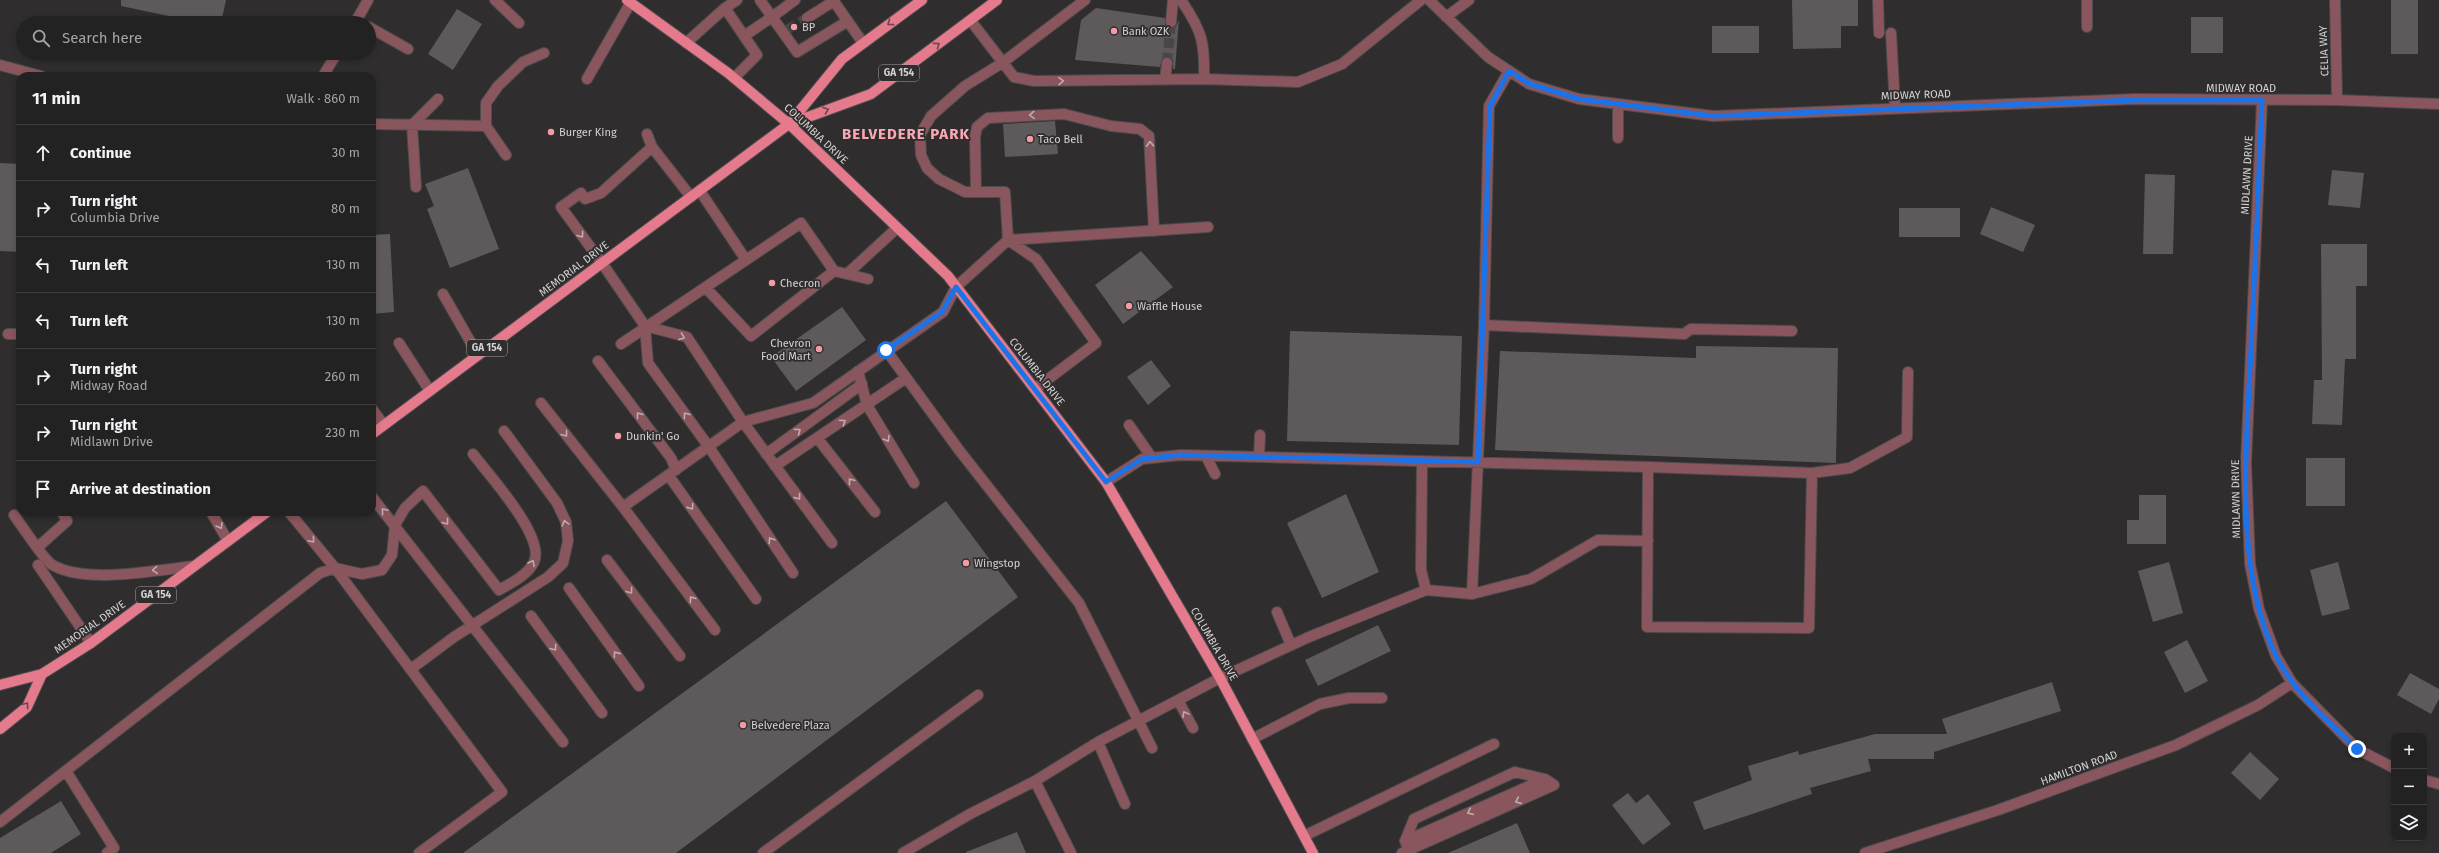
<!DOCTYPE html>
<html lang="en">
<head>
<meta charset="utf-8">
<style>
  :root { --surface:#232222; --page:#2f2f2f; --text:#f1f3f6; --muted:#a3a4a5; --line:#403f40 }
  body { margin:0; font-family:"Fira Sans",sans-serif; background:var(--page); color:var(--text) }
  .controls { position:absolute; right:12px; bottom:12px; display:grid; overflow:hidden; border-radius:8px; box-shadow:0 2px 6px #0003 }
  .controls button { width:36px; height:36px; display:grid; place-items:center; padding:0; border:0; border-bottom:1px solid var(--line); background:var(--surface); color:var(--text); font:20px sans-serif }
  .stop { position:absolute; width:12px; height:12px; margin:-9px; border:3px solid #1a73e8; border-radius:50%; background:#fff }
  .stop.end { background:#1a73e8; border-color:#fff; box-shadow:0 1px 4px #0008 }
  .list { margin:0; padding:0; list-style:none }
  h2 { display:flex; justify-content:space-between; align-items:center; height:52px; margin:0; padding:0 16px; font-size:17px }
  h2 small { font-size:13px; font-weight:400; color:var(--muted) }
  .list li { display:grid; grid-template-columns:26px 1fr auto; gap:12px; align-items:center; box-sizing:border-box; height:56px; padding:0 16px; border-top:1px solid var(--line) }
  .list b { display:block; font-size:15px; white-space:nowrap }
  .list p { margin:0; font-size:13px; white-space:nowrap; color:var(--muted) }
  .list em { font-size:13px; font-style:normal; color:var(--muted) }
  .icon { flex:none; width:22px; height:22px; fill:none; stroke:currentColor; stroke-width:2; stroke-linecap:round; stroke-linejoin:round }
  .map { position:relative; flex:none; width:2439px; height:853px; overflow:hidden }
  .search { position:absolute; background:var(--surface); box-shadow:0 2px 6px #0003; left:16px; top:16px; width:360px; height:44px; display:flex; align-items:center; gap:10px; box-sizing:border-box; padding:0 14px; border-radius:22px; color:var(--muted); font-size:15px }
  .panel { position:absolute; background:var(--surface); box-shadow:0 2px 6px #0003; left:16px; top:72px; width:360px; height:444px; border-radius:12px }
  .map>svg:first-child { display:block }
</style>
</head>
<body>
<div class="map">
<svg width="2439" height="853" viewBox="0 0 2439 853">
  <rect width="100%" height="100%" fill="#2f2d2d"/>
  <!-- building -->
  <path fill="#5e5a5b" d="M121,0h105l-5,23h-19l-81,-17z
    M1792,0h66v26h-17v22l-48,1z
    M2391,0h27v54h-27z
    M1096,8l69,10v7l5,3 6,-2 3,-6 -4,49h-2v-9l-6,-3 -5,2 -2,8 -85,-7 6,-40z
    M457,9l25,15 -29,46 -25,-16z
    M2191,17h32v36h-32z
    M1712,26h47v27h-47z
    M1055,121l3,33 -53,3 -2,-33z
    M0,163l20,1v88l-20,-1z
    M468,168l31,81 -49,19 -23,-59 7,-3 -9,-22z
    M2332,170l32,3 -4,35 -32,-3z
    M2145,174l30,1 -2,79h-30z
    M1991,207l44,18 -12,27 -43,-18z
    M1899,208h61v29h-61z
    M390,234l4,78 -22,2v-79z
    M2321,244h46v42h-11v73h-11l-3,66 -30,-1 2,-44h8z
    M1141,251l32,36 -50,37 -28,-39z
    M842,307l24,33 -70,51 -25,-34z
    M1290,331l172,5 -3,109 -172,-4z
    M1696,346l142,2 -2,115 -341,-13 5,-99 196,7z
    M1151,360l20,26 -23,19 -21,-28z
    M2306,458h39v48h-39z
    M1346,494l33,78 -57,26 -35,-75z
    M2139,495h27v49h-39v-24h12z
    M946,501l72,96 -342,256h-213z
    M2169,562l14,51 -30,9 -15,-51z
    M2338,562l12,47 -28,7 -12,-46z
    M1378,625l13,26 -73,35 -13,-26z
    M2187,640l21,41 -23,12 -21,-41z
    M2410,673l29,16v10l-8,15 -34,-19z
    M2052,682l9,29 -127,41v7h-66l3,12 -61,17 2,6 -108,36 -11,-28 59,-22 -4,-14 50,-15 1,4 76,-21h72l-5,-15z
    M2250,752l29,27 -19,21 -29,-27z
    M1628,793l8,10 12,-9 23,30 -28,21 -31,-40z
    M61,801l20,33 -30,19h-51v-15z
    M1517,823l13,30h-82z
    M1017,832l9,21h-60v-1z"/>
  <g fill="none" stroke-linecap="round" stroke-linejoin="round">
    <!-- minor-tunnel -->
    <path stroke="#484646" stroke-width="10" stroke-dasharray="10 5" stroke-linecap="butt" d="M787,30l20,-12
      M1167,63l4,-41"/>
    <!-- minor casing -->
    <g stroke="#4d4b4b" stroke-width="12">
      <path id="minor" d="M495,0l24,23
        M760,0l12,17 23,-17
        M833,0l30,43
        M1181,0c21,31 24,42 23,79l94,3 44,-18 79,-64
        M1429,0l59,57 41,27 50,15 134,17 422,-17 202,1 102,4
        M1878,0l1,33
        M2087,0v27
        M2335,0l2,100
        M725,8l12,-8
        M1446,17l23,-17
        M807,18l27,-17
        M971,21l43,56 20,4 170,-2
        M1171,22l2,-22
        M355,23l13,-23
        M369,27l39,22
        M1891,33l4,75
        M744,36l28,-19 25,35 51,-31
        M686,43l39,-35 32,47 -23,23
        M0,65l41,11
        M323,76l14,-23
        M587,79l44,-77
        M1165,80l2,-17
        M2262,100l-16,363 4,101 9,45 17,47 16,27 65,66 37,19
        M372,124l114,2
        M647,134l5,13 -51,46 -16,6 -4,-6 -20,14 41,56 43,63 3,37 61,84 84,126
        M1618,138v-34
        M652,147l39,50
        M506,155l-20,-29v-23l12,-17 25,-24 21,-9
        M416,187l-4,-62 26,-26
        M976,192l-1,-55 2,-10 11,-9 76,-4 47,12 29,3 9,7 5,95
        M1008,240l28,19 60,84 -61,46
        M1008,240l200,-13
        M746,260l55,-37 33,48 34,8
        M847,274l50,-46
        M706,288l45,48 83,-65
        M443,294l35,61
        M1484,325l200,9 7,-5 101,2
        M645,326l42,11 56,85 89,121
        M8,334h12
        M399,343l31,48
        M621,344l125,-84 -46,-69
        M886,350l73,100 120,153 73,145
        M598,361l73,97 5,12
        M858,371l9,34 47,78
        M541,403l82,104
        M372,409l12,16
        M1129,425l23,33
        M818,439l57,73
        M766,454l96,-70
        M1206,456l9,18
        M1259,457l1,-22
        M775,466l131,-88
        M1648,467l-1,160 162,1 3,-155
        M669,476l87,123
        M1106,482l36,-23 39,-4 467,12 164,6 38,-5 57,-31 1,-65
        M372,497l191,245
        M211,512l17,29
        M289,512l46,56 167,224 -83,61
        M14,515c8,11 28,42 37,49 32,21 106,6 143,2
        M38,547l29,-26 -5,-9
        M607,560l73,96
        M38,565l53,78
        M569,588l70,98
        M1426,590l46,4 12,-269 5,-219 20,-35
        M1472,594l59,-15 67,-39 50,1
        M1277,612l14,33
        M531,616l71,97
        M715,630l-92,-123 120,-85 70,-19 130,-91 13,-25 52,-47 -3,-48h-40l-26,-13 -12,-11 -6,-13 -1,-20 11,-19 34,-30 37,-23 83,-63
        M411,669l43,-32 94,-60 15,-14 5,-22 -2,-19 -9,-19 -53,-72
        M1178,700l15,28
        M1252,739l68,-35 29,-6h33
        M1098,742l27,62
        M66,771l48,77 -7,5
        M2424,780l15,4
        M1035,781l36,72
        M0,822l320,-249 15,-5 27,6 20,-4 10,-15 3,-30 10,-17 18,-17 76,99c12,-7 28,-14 35,-28 12,-25 -46,-88 -61,-108
        M1304,836l190,-92
        M1405,841l140,-62
        M1409,850l145,-65
        M763,853l215,-158
        M903,853l67,-39 65,-33 63,-39 122,-64 89,-41 117,-47 -5,-20 1,-108
        M1402,853l7,-3 -4,-9 9,-22 101,-47 30,7 9,6
        M1865,853l133,-43 178,-65 82,-40 34,-22"/>
    </g>
    <!-- major casing -->
    <g stroke="#4d4b4b" stroke-width="12">
      <path id="major" d="M627,0l101,73 61,51 159,152 158,206 114,196 93,175
        M789,124l82,-30 126,-94
        M372,434l417,-310 53,-65 80,-59
        M0,685l42,-11 49,-31 176,-131
        M0,729l27,-22 15,-33"/>
    </g>
    <!-- minor -->
    <use href="#minor" stroke="#8a565d" stroke-width="10"/>
    <!-- major -->
    <use href="#major" stroke="#e47a8c" stroke-width="10"/>
  </g>
  <!-- one-way arrows -->
  <defs><path id="oneway-chevron" d="M-2-3.5L2.5 0L-2 3.5" fill="none" stroke-width="1.6" stroke-linecap="round" stroke-linejoin="round"/></defs>
  <g stroke="#6e484e">
    <use href="#oneway-chevron" transform="translate(890 23) rotate(144)"/>
    <use href="#oneway-chevron" transform="translate(937 45) rotate(-36)"/>
    <use href="#oneway-chevron" transform="translate(826 110) rotate(-20)"/>
    <use href="#oneway-chevron" transform="translate(26 705) rotate(-54)"/>
  </g>
  <g stroke="#bdacae">
    <use href="#oneway-chevron" transform="translate(1061 81) rotate(-1)"/>
    <use href="#oneway-chevron" transform="translate(1032 115) rotate(177)"/>
    <use href="#oneway-chevron" transform="translate(1150 144) rotate(-93)"/>
    <use href="#oneway-chevron" transform="translate(581 235) rotate(54)"/>
    <use href="#oneway-chevron" transform="translate(682 337) rotate(21)"/>
    <use href="#oneway-chevron" transform="translate(639 415) rotate(-127)"/>
    <use href="#oneway-chevron" transform="translate(686 415) rotate(-126)"/>
    <use href="#oneway-chevron" transform="translate(843 422) rotate(-34)"/>
    <use href="#oneway-chevron" transform="translate(798 431) rotate(-36)"/>
    <use href="#oneway-chevron" transform="translate(565 434) rotate(52)"/>
    <use href="#oneway-chevron" transform="translate(887 439) rotate(59)"/>
    <use href="#oneway-chevron" transform="translate(851 481) rotate(-128)"/>
    <use href="#oneway-chevron" transform="translate(798 497) rotate(53)"/>
    <use href="#oneway-chevron" transform="translate(691 507) rotate(55)"/>
    <use href="#oneway-chevron" transform="translate(384 511) rotate(-130)"/>
    <use href="#oneway-chevron" transform="translate(446 522) rotate(52)"/>
    <use href="#oneway-chevron" transform="translate(565 523) rotate(-105)"/>
    <use href="#oneway-chevron" transform="translate(220 526) rotate(59)"/>
    <use href="#oneway-chevron" transform="translate(312 540) rotate(50)"/>
    <use href="#oneway-chevron" transform="translate(771 540) rotate(-123)"/>
    <use href="#oneway-chevron" transform="translate(532 563) rotate(-61)"/>
    <use href="#oneway-chevron" transform="translate(155 570) rotate(175)"/>
    <use href="#oneway-chevron" transform="translate(630 591) rotate(53)"/>
    <use href="#oneway-chevron" transform="translate(692 599) rotate(-127)"/>
    <use href="#oneway-chevron" transform="translate(554 648) rotate(54)"/>
    <use href="#oneway-chevron" transform="translate(616 654) rotate(-125)"/>
    <use href="#oneway-chevron" transform="translate(1185 714) rotate(-118)"/>
    <use href="#oneway-chevron" transform="translate(1518 801) rotate(156)"/>
    <use href="#oneway-chevron" transform="translate(1470 812) rotate(156)"/>
  </g>
  <g fill="none" stroke-linecap="round" stroke-linejoin="round">
    <!-- route -->
    <path stroke="#1a73e8" stroke-width="5" d="M886,350l56,-38 14,-25 150,195 36,-23 39,-4 297,7 12,-356 19,-35 21,13 49,15 134,17 422,-16h127c-3,83 -7,165 -11,248 -4,96 -18,220 25,308 19,38 52,65 81,93"/>
  </g>
  <!-- markers -->
  <g fill="#f39aa7" stroke="#2f2d2d" stroke-width="1.5">
    <circle cx="794" cy="27" r="4"/>
    <circle cx="1114" cy="31" r="4"/>
    <circle cx="551" cy="132" r="4"/>
    <circle cx="1030" cy="139" r="4"/>
    <circle cx="772" cy="283" r="4"/>
    <circle cx="1129" cy="306" r="4"/>
    <circle cx="819" cy="349" r="4"/>
    <circle cx="618" cy="436" r="4"/>
    <circle cx="966" cy="563" r="4"/>
    <circle cx="743" cy="725" r="4"/>
  </g>
  <g text-anchor="middle" dominant-baseline="central" stroke-width="3.5" stroke-linejoin="round" paint-order="stroke">
    <!-- shield labels -->
    <g fill="#2f2d2d" stroke="#a2a0a0" stroke-width="1">
      <rect x="879" y="65" width="40" height="16" rx="3"/>
      <rect x="467" y="340" width="40" height="16" rx="3"/>
      <rect x="136" y="587" width="40" height="16" rx="3"/>
    </g>
    <g font-size="10" font-weight="bold" fill="#d3d1d1">
      <text x="899" y="73">GA 154</text>
      <text x="487" y="348">GA 154</text>
      <text x="156" y="595">GA 154</text>
    </g>
    <!-- poi labels -->
    <g font-size="11" fill="#d3d1d1" stroke="#2f2d2d" text-anchor="start">
      <text x="802" y="27">BP</text>
      <text x="1122" y="31">Bank OZK</text>
      <text x="559" y="132">Burger King</text>
      <text x="1038" y="139">Taco Bell</text>
      <text x="780" y="283">Checron</text>
      <text x="1137" y="306">Waffle House</text>
      <text x="811" y="343" text-anchor="end">Chevron<tspan x="811" dy="13">Food Mart</tspan></text>
      <text x="626" y="436">Dunkin' Go</text>
      <text x="974" y="563">Wingstop</text>
      <text x="751" y="725">Belvedere Plaza</text>
    </g>
    <!-- street labels -->
    <g font-size="11" fill="#d3d1d1" stroke="#2f2d2d">
      <text transform="translate(2324 51) rotate(-92)">CELIA WAY</text>
      <text x="2241" y="88">MIDWAY ROAD</text>
      <text transform="translate(1916 95) rotate(-2)">MIDWAY ROAD</text>
      <text transform="translate(816 134) rotate(43)">COLUMBIA DRIVE</text>
      <text transform="translate(2247 175) rotate(-87)">MIDLAWN DRIVE</text>
      <text transform="translate(574 269) rotate(-37)">MEMORIAL DRIVE</text>
      <text transform="translate(1037 372) rotate(52)">COLUMBIA DRIVE</text>
      <text transform="translate(2236 499) rotate(-91)">MIDLAWN DRIVE</text>
      <text transform="translate(90 627) rotate(-35)">MEMORIAL DRIVE</text>
      <text transform="translate(1214 644) rotate(60)">COLUMBIA DRIVE</text>
      <text transform="translate(2079 768) rotate(-20)">HAMILTON ROAD</text>
    </g>
    <!-- district labels -->
    <g font-size="15" font-weight="bold" letter-spacing="1" fill="#fca8b4" stroke="#2f2d2d">
      <text x="906" y="134">BELVEDERE PARK</text>
    </g>
  </g>
</svg>
<div class="controls">
<button>+</button>
<button>−</button>
<button><svg class="icon" aria-label="layers" viewBox="0 0 24 24"><path d="M12 4l9 5-9 5-9-5zM3 14l9 5 9-5"/></svg></button>
</div>
<div class="stop" style="left:886px;top:350px"></div>
<div class="stop end" style="left:2357px;top:749px"></div>
<div class="search"><svg class="icon" aria-label="search" viewBox="0 0 24 24"><circle cx="10" cy="10" r="6"/><path d="M15 15l6 6"/></svg>Search here</div>
<section class="panel">
<h2>11 min<small>Walk · 860 m</small></h2>
<ul class="list">
<li><svg class="icon" aria-label="ahead" viewBox="0 0 24 24"><path d="M12 20V5M6 11l6-6 6 6"/></svg><div><b>Continue</b></div><em>30 m</em></li>
<li><svg class="icon" aria-label="right" viewBox="0 0 24 24"><path d="M7 20v-9h11M14 6l5 5-5 5"/></svg><div><b>Turn right</b><p>Columbia Drive</p></div><em>80 m</em></li>
<li><svg class="icon" aria-label="left" viewBox="0 0 24 24"><path d="M17 20v-9H6M10 6l-5 5 5 5"/></svg><div><b>Turn left</b></div><em>130 m</em></li>
<li><svg class="icon" aria-label="left" viewBox="0 0 24 24"><path d="M17 20v-9H6M10 6l-5 5 5 5"/></svg><div><b>Turn left</b></div><em>130 m</em></li>
<li><svg class="icon" aria-label="right" viewBox="0 0 24 24"><path d="M7 20v-9h11M14 6l5 5-5 5"/></svg><div><b>Turn right</b><p>Midway Road</p></div><em>260 m</em></li>
<li><svg class="icon" aria-label="right" viewBox="0 0 24 24"><path d="M7 20v-9h11M14 6l5 5-5 5"/></svg><div><b>Turn right</b><p>Midlawn Drive</p></div><em>230 m</em></li>
<li><svg class="icon" aria-label="arrive" viewBox="0 0 24 24"><path d="M6 21V4h12l-3 4 3 4H6"/></svg><div><b>Arrive at destination</b></div></li>
</ul>
</section>
</div>
</body>
</html>
